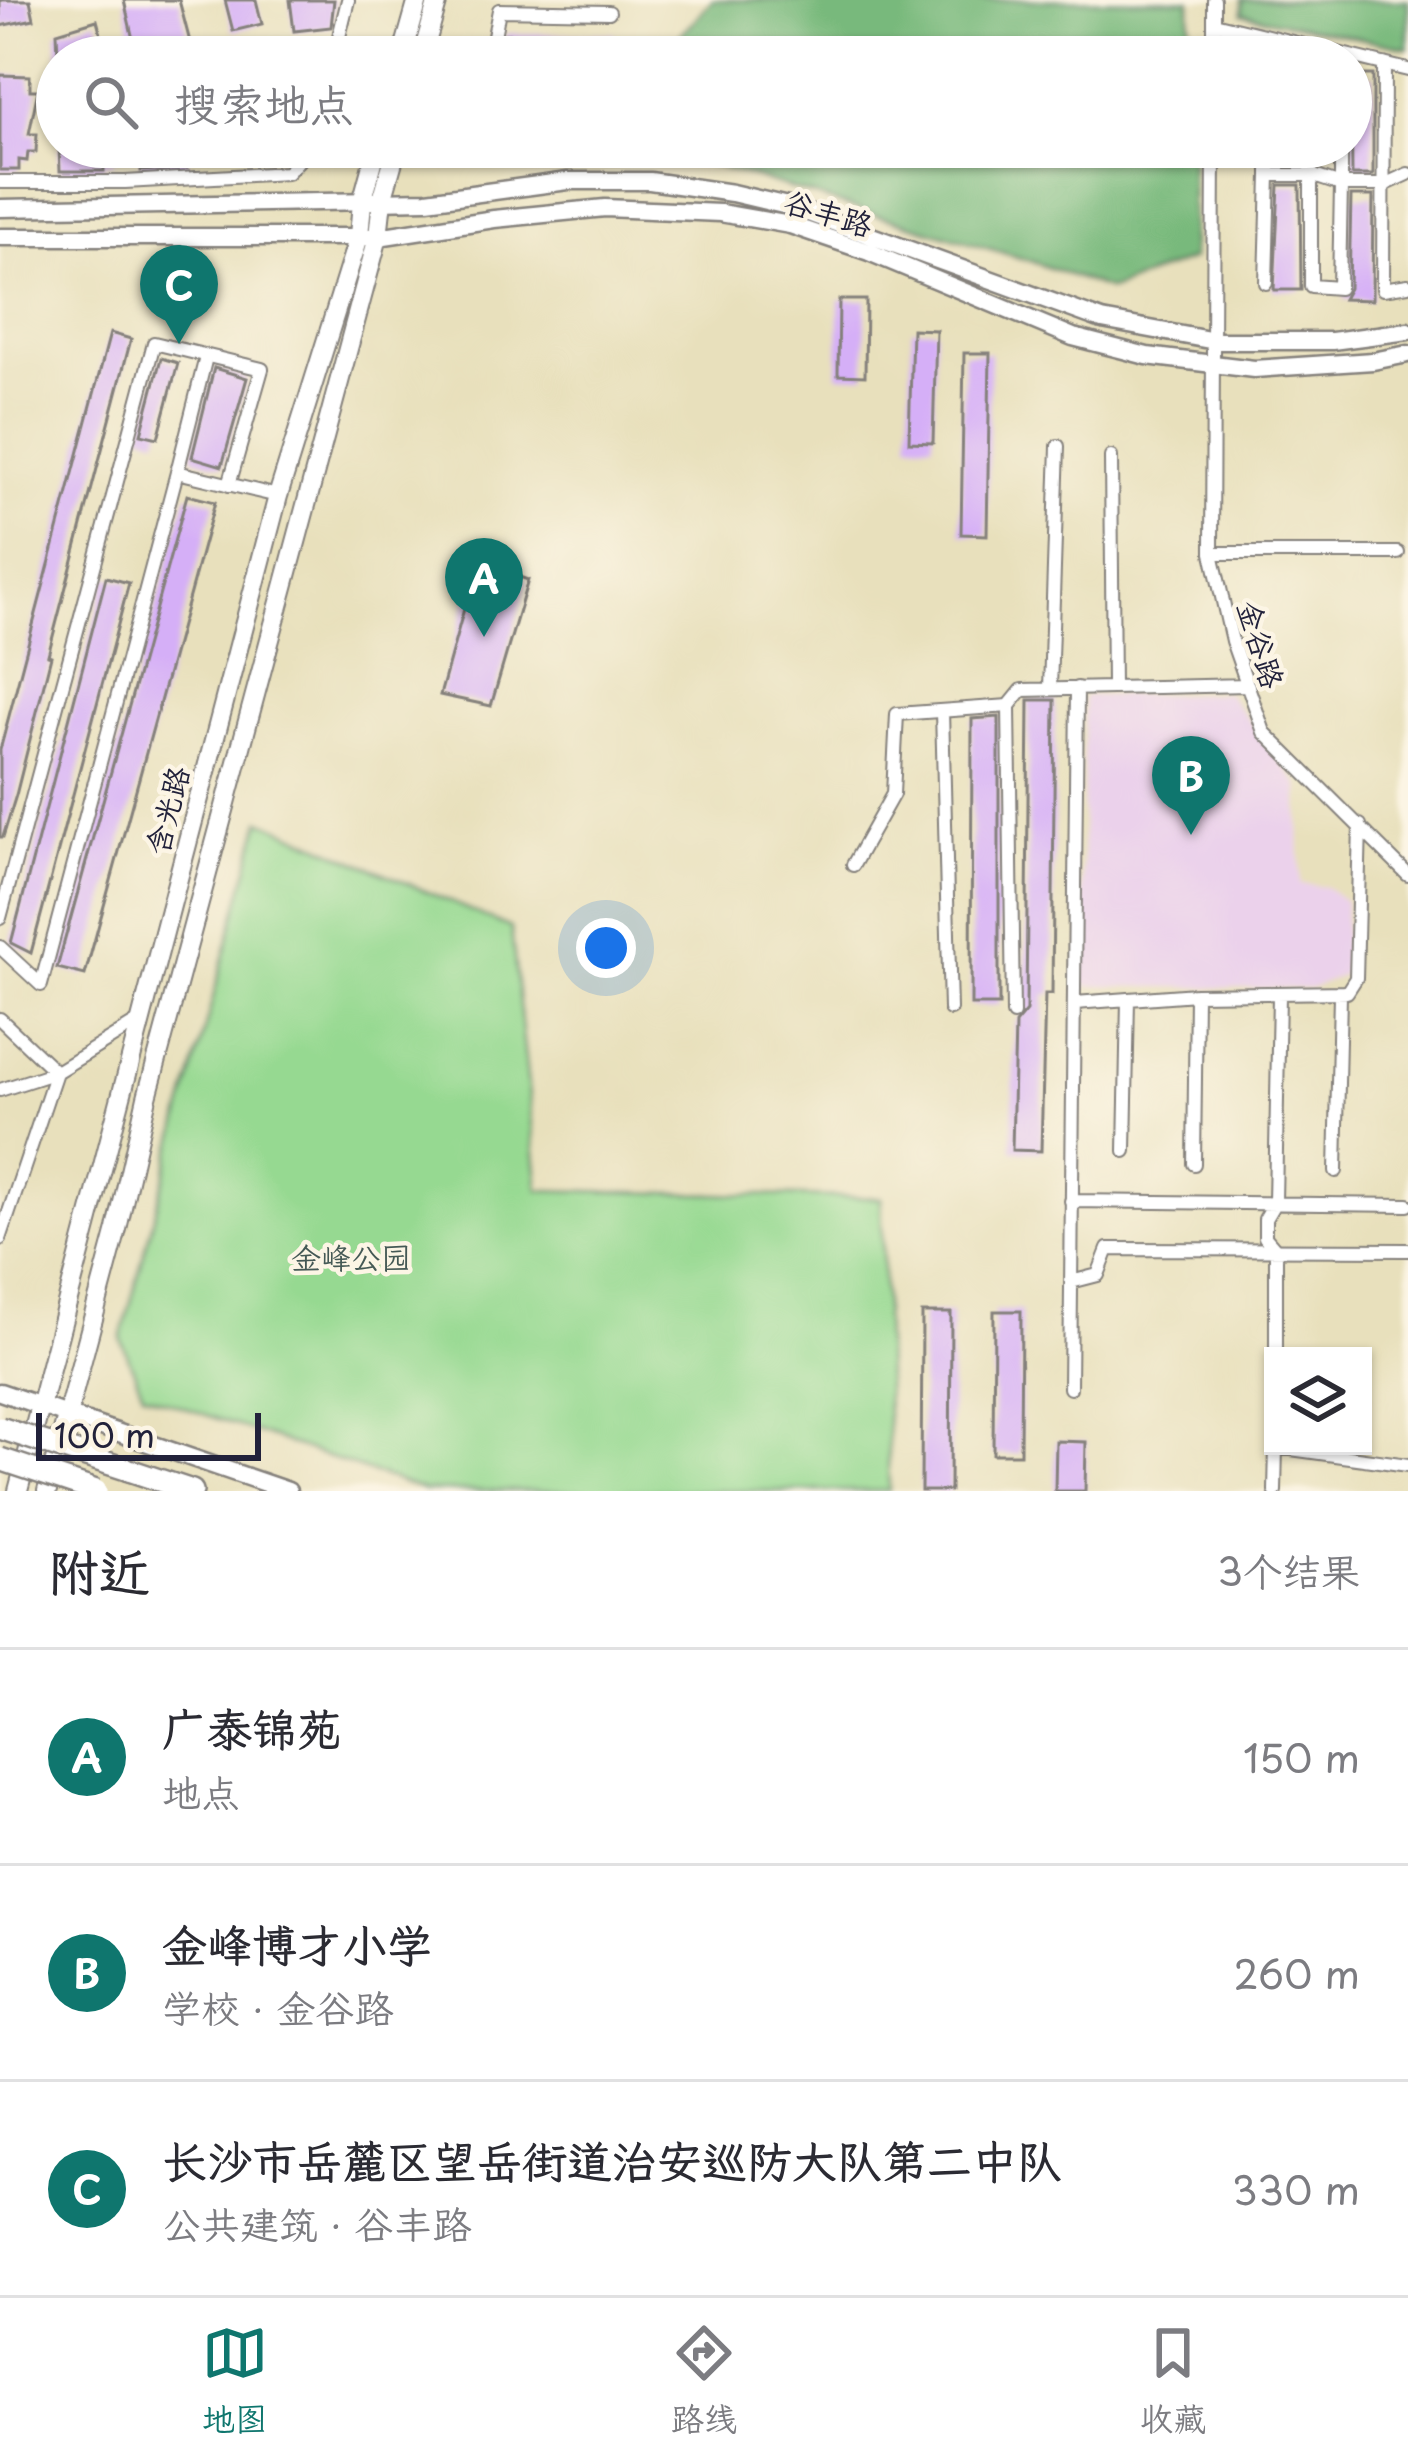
<!DOCTYPE html>
<html lang="zh">
<head>
<meta charset="utf-8">
<style>
  :root { --surface:#fff; --page:#f7f7f7; --text:#2b2b33; --muted:#7c7c81; --line:#e1e1e2; --accent:#0f766e }
  body { margin:0; font-family:"Playpen Sans","LXGW WenKai TC",sans-serif; background:var(--page); color:var(--text) }
  .controls { position:absolute; right:36px; bottom:36px; display:grid; overflow:hidden; border-radius:0px; box-shadow:0 3px 9px #0004 }
  .controls button { width:108px; height:108px; display:grid; place-items:center; padding:0; border:0; border-bottom:3px solid var(--line); background:var(--surface); color:var(--text); font:60px sans-serif }
  .scale { position:absolute; left:36px; bottom:30px; width:225px; box-sizing:border-box; padding-left:12px; border:6px solid #22223b; border-top:0; font-size:33px; line-height:42px; white-space:nowrap; color:#22223b; -webkit-text-stroke:9px #fcf5e5; paint-order:stroke }
  .you { position:absolute; left:606px; top:948px; width:42px; height:42px; margin:-30px; border:9px solid #fff; border-radius:50%; background:#1a73e8; box-shadow:0 0 0 18px #1a73e833 }
  .badge { display:grid; place-items:center; width:78px; height:78px; border-radius:50%; background:var(--accent); color:#fff; font-size:39px; font-weight:700 }
  .pin { position:absolute; translate:-50% -99px; filter:drop-shadow(0 3px 6px #0008) }
  .pin::after { content:''; position:absolute; top:63px; width:42px; height:36px; background:inherit; clip-path:polygon(0 0,100% 0,50% 100%) }
  .list { margin:0; padding:0; list-style:none }
  h2 { display:flex; justify-content:space-between; align-items:center; height:156px; margin:0; padding:0 48px; font-size:51px }
  h2 small { font-size:39px; font-weight:400; color:var(--muted) }
  .list li { display:grid; grid-template-columns:78px 1fr auto; gap:36px; align-items:center; box-sizing:border-box; height:216px; padding:0 48px; border-top:3px solid var(--line) }
  .list b { display:block; font-size:45px; white-space:nowrap }
  .list p { margin:0; font-size:39px; white-space:nowrap; color:var(--muted) }
  .list em { font-size:39px; font-style:normal; color:var(--muted) }
  .icon { flex:none; width:66px; height:66px; fill:none; stroke:currentColor; stroke-width:2; stroke-linecap:round; stroke-linejoin:round }
  .map { position:relative; flex:none; width:1408px; height:1491px; overflow:hidden }
  .search { position:absolute; background:var(--surface); box-shadow:0 3px 9px #0004; left:36px; right:36px; top:36px; height:132px; display:flex; align-items:center; gap:30px; box-sizing:border-box; padding:0 42px; border-radius:66px; color:var(--muted); font-size:45px }
  .sheet { height:804px; background:var(--surface) }
  nav { display:flex; justify-content:space-around; align-items:center; box-sizing:border-box; height:168px; border-top:3px solid var(--line); background:var(--surface); font-size:33px; color:var(--muted) }
  nav a { display:grid; justify-items:center; gap:6px }
  nav .on { color:var(--accent) }
  .map>svg:first-child { display:block }
</style>
</head>
<body>
<div class="map">
<svg width="1408" height="1491" viewBox="0 0 1408 1491">
  <rect width="100%" height="100%" fill="#fcf5e5"/>
  <filter id="ink" filterUnits="userSpaceOnUse"><feTurbulence type="fractalNoise" baseFrequency=".00833" numOctaves="2"/><feDisplacementMap in="SourceGraphic" scale="24" xChannelSelector="R" yChannelSelector="G"/><feConvolveMatrix kernelMatrix="1 2 1 2 8 2 1 2 1" color-interpolation-filters="sRGB"/></filter>
  <filter id="wash" filterUnits="userSpaceOnUse"><feTurbulence type="fractalNoise" baseFrequency=".004" numOctaves="4" result="noise"/><feDisplacementMap in="SourceGraphic" scale="48" xChannelSelector="R" yChannelSelector="G"/><feGaussianBlur stdDeviation="2.7" result="paint"/><feColorMatrix in="noise" values="0 0 0 0 0 0 0 0 0 0 0 0 0 0 0 0 0 1.4 0 .05"/><feComposite in="paint" operator="in"/></filter>
  <g filter="url(#wash)">
    <rect width="100%" height="100%" fill="#e8e0bc"/>
    <!-- built -->
    <path fill="#ebd1eb" d="M1227,693l72,92 1,99 26,3 19,14 -1,74 -34,14 -229,-3 3,-290z"/>
    <!-- green -->
    <path fill="#96d991" stroke="#5c7e66" stroke-width="3" d="M261,820l250,108 28,262 342,8 8,293h-464l-282,-98 -22,-54z"/>
    <!-- forest -->
    <path fill="#78b97b" stroke="#4d6e5b" stroke-width="3" d="M712,0h478l1,57h-530z
      M1242,0h166v48l-166,-34z
      M653,147h538l1,112 -82,31 -80,-29z"/>
    <g id="blocks">
      <!-- building -->
      <path fill="#d5aff7" d="M0,0h30l4,19 -34,7z
        M124,0h55l11,42 -7,2h7l3,13h-56z
        M225,0h31l6,24 -29,7z
        M290,0h44l-3,27 -37,4z
        M97,20l10,37h-49l-1,-25z
        M505,34h110v23h-110z
        M0,75l30,1v14h8l-9,44h8l-1,18h-8l-1,9 -8,-1v10h-19z
        M1351,75h22v100h-21z
        M59,147h55v16h-10v8h-44z
        M141,147h47l-1,21 -46,3z
        M1279,185h21l1,105h-27z
        M1351,196h22l-1,104 -29,-1 6,-11z
        M839,300h27l-1,76 -27,-1z
        M912,329l24,1 -3,113 -24,-1z
        M110,333l21,6 -83,316 3,1 -35,139 -13,42h-3v-87z
        M964,353h26l-3,182 -26,-1z
        M161,358l17,5 -20,75 -17,-4z
        M214,368l33,10 -25,88 -30,-9z
        M187,495l28,7 -130,473 -28,-7z
        M477,562l51,18 -37,126 -51,-11z
        M106,577l23,6 -98,370 -20,-10z
        M1029,700h26l-3,294h-7l-4,157 -29,-1 3,-126 11,-13z
        M999,717v288h-28l1,-286z
        M994,1311h27l-1,143h-27z
        M922,1313h29l-1,178h-29z
        M1056,1441l30,1 -1,49h-30z"/>
    </g>
  </g>
  <g filter="url(#ink)">
    <use href="#blocks" fill-opacity="0" stroke="#85817c" stroke-width="3"/>
    <g fill="none" stroke-linecap="round" stroke-linejoin="round">
      <!-- street casing -->
      <g stroke="#85817c" stroke-width="16">
        <path id="street" d="M1214,0v57
          M1214,23l194,47
          M334,57l14,-57
          M490,57l9,-47 110,2
          M1384,64l-1,225 25,-4
          M1214,147l-2,406 20,88 32,91 144,143
          M1269,147v28h42l30,10 -2,103 -28,-2v-139
          M1341,147v38h43l24,-11
          M0,182h125l162,-9 24,-26
          M1266,283l3,-108
          M206,357l-29,115 101,24
          M1111,457l2,230
          M1212,553h186
          M1050,689l8,-243
          M942,711l8,298
          M853,865l40,-71 4,-80 112,-8
          M0,918l154,-575 108,26 -33,116
          M0,947l41,38 136,-513
          M1075,1003l121,-9 151,-2 9,-14 4,-153
          M1013,1014l-4,-308 13,-16 226,-5
          M0,1019l56,53 85,-52
          M0,1090l56,-18
          M1125,1151l3,-152
          M1194,1164l2,-170
          M1336,1171l4,-176
          M1071,1201l337,4
          M0,1239l56,-167
          M1071,1282l27,-7 10,-26 300,1
          M1276,1356v-106l-11,-13v-18l10,-17 4,-207
          M1070,1388l7,-700
          M1276,1447l132,18
          M1275,1491l1,-45"/>
      </g>
      <!-- secondary casing -->
      <g stroke="#85817c" stroke-width="21">
        <path id="secondary" d="M0,208l427,-8 141,-19h82l82,12 60,14 310,113 113,21h117l76,-10
          M0,237h378l116,-18 111,-11 115,5 70,12 79,27 204,85 74,19 107,13 119,-8 35,-7
          M0,1392l288,99"/>
      </g>
      <!-- primary casing -->
      <g stroke="#85817c" stroke-width="22">
        <path id="primary" d="M402,57l16,-57
          M422,57l16,-57
          M18,1491l260,-995 81,-260 3,-34 15,-55
          M47,1491l70,-262 30,-132 231,-860 4,-37 15,-53"/>
      </g>
      <!-- highway casing -->
      <g stroke="#85817c" stroke-width="26">
        <path id="highway" d="M129,1470l63,21"/>
      </g>
      <!-- street -->
      <use href="#street" stroke="#fff" stroke-width="12"/>
      <!-- secondary -->
      <use href="#secondary" stroke="#fff" stroke-width="16"/>
      <!-- primary -->
      <use href="#primary" stroke="#fff" stroke-width="18"/>
      <!-- highway -->
      <use href="#highway" stroke="#fff" stroke-width="21"/>
      <!-- highway-bridge casing -->
      <g stroke="#85817c" stroke-width="26" stroke-linecap="butt">
        <path id="highway-bridge" d="M0,1428l129,42
          M0,1459l96,32"/>
      </g>
      <!-- highway-bridge -->
      <use href="#highway-bridge" stroke="#fff" stroke-width="21"/>
    </g>
  </g>
  <g text-anchor="middle" dominant-baseline="central" stroke-width="9" stroke-linejoin="round" paint-order="stroke">
    <!-- street labels -->
    <g font-size="30" fill="#22223b" stroke="#fcf5e5">
      <text transform="translate(829 212) rotate(17)">谷丰路</text>
      <text transform="translate(1262 644) rotate(73)">金谷路</text>
      <text transform="translate(166 810) rotate(-75)">含光路</text>
    </g>
    <!-- park labels -->
    <g font-size="30" fill="#455955" stroke="#fcf5e5">
      <text x="351" y="1256">金峰公园</text>
    </g>
  </g>
</svg>
<div class="controls">
<button><svg class="icon" aria-label="layers" viewBox="0 0 24 24"><path d="M12 4l9 5-9 5-9-5zM3 14l9 5 9-5"/></svg></button>
</div>
<div class="scale">100 m</div>
<div class="you"></div>
<div class="pin badge" style="left:484px;top:637px">A</div>
<div class="pin badge" style="left:1191px;top:835px">B</div>
<div class="pin badge" style="left:179px;top:344px">C</div>
<div class="search"><svg class="icon" aria-label="search" viewBox="0 0 24 24"><circle cx="10" cy="10" r="6"/><path d="M15 15l6 6"/></svg>搜索地点</div>
</div>
<section class="sheet">
<h2>附近<small>3个结果</small></h2>
<ul class="list">
<li><span class="badge">A</span><div><b>广泰锦苑</b><p>地点</p></div><em>150 m</em></li>
<li><span class="badge">B</span><div><b>金峰博才小学</b><p>学校 · 金谷路</p></div><em>260 m</em></li>
<li><span class="badge">C</span><div><b>长沙市岳麓区望岳街道治安巡防大队第二中队</b><p>公共建筑 · 谷丰路</p></div><em>330 m</em></li>
</ul>
</section>
<nav>
<a class="on"><svg class="icon" aria-label="map" viewBox="0 0 24 24"><path d="M3 6l6-2 6 2 6-2v14l-6 2-6-2-6 2zM9 4v14M15 6v14"/></svg>地图</a>
<a><svg class="icon" aria-label="directions" viewBox="0 0 24 24"><path d="M12 3l9 9-9 9-9-9zM9 14v-3h6M13 9l2 2-2 2"/></svg>路线</a>
<a><svg class="icon" aria-label="saved" viewBox="0 0 24 24"><path d="M7 4h10v16l-5-4-5 4z"/></svg>收藏</a>
</nav>
</body>
</html>
